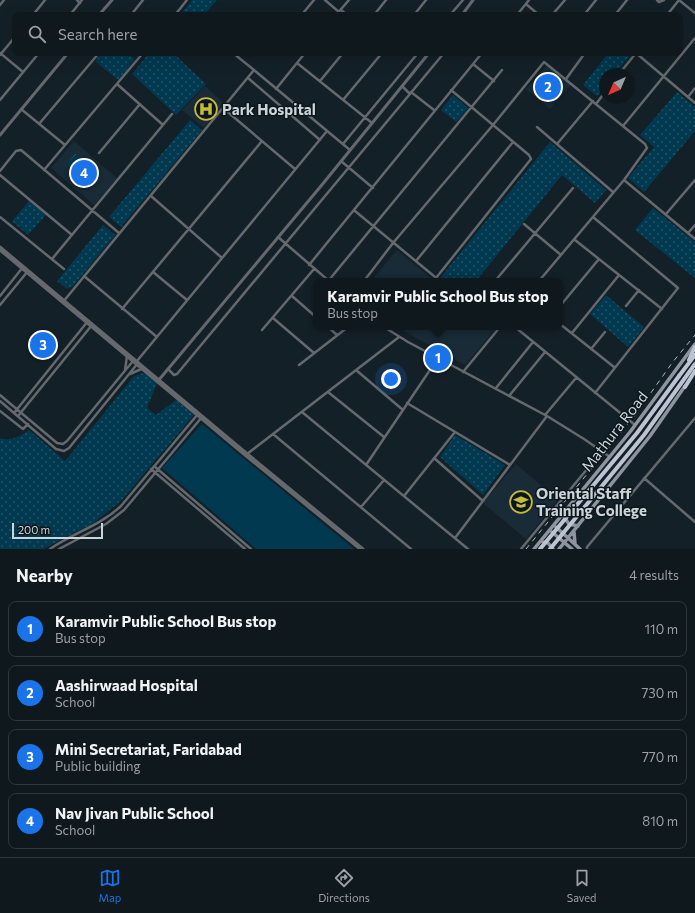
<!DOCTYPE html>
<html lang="en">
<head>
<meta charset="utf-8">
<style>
  :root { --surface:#0f181d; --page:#182126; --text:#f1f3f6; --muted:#9ba0a4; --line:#2f373b; --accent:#1a73e8 }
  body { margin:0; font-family:Commissioner,sans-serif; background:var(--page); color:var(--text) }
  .compass { position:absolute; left:599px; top:68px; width:36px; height:36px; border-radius:50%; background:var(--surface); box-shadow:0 4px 16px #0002; rotate:224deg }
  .scale { position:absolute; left:12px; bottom:10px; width:91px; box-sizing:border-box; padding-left:4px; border:2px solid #ccd4d8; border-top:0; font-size:11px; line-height:14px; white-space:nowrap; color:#ccd4d8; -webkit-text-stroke:3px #0b171d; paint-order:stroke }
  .you { position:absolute; left:391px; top:379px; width:14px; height:14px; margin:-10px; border:3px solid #fff; border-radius:50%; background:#1a73e8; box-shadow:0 0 0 6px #1a73e833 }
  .badge { display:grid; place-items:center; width:26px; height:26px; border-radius:50%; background:var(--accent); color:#fff; font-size:13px; font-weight:700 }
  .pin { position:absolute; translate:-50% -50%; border:2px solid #fff; box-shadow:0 1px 4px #0006 }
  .popup { position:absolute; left:313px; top:278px; width:250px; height:52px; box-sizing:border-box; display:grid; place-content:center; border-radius:8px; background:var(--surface); filter:drop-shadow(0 1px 3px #0005); font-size:13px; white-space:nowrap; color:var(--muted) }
  .popup b { font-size:15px; color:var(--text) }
  .popup::after { content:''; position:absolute; left:50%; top:100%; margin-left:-8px; border:8px solid transparent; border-top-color:var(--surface) }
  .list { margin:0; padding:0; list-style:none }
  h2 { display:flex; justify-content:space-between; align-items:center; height:52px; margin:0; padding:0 16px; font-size:17px }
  h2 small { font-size:13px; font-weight:400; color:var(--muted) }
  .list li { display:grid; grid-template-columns:26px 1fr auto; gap:12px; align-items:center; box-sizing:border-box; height:56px; margin:0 8px 8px; padding:0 8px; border:1px solid var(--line); border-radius:8px }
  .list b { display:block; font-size:15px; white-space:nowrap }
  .list p { margin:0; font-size:13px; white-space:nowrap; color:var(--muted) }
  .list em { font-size:13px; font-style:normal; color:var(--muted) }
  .icon { flex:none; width:22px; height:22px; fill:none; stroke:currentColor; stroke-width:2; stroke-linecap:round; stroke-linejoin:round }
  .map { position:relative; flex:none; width:695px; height:549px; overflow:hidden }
  .search { position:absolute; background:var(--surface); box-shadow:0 4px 16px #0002; left:12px; right:12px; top:12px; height:44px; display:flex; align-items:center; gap:10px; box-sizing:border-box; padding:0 14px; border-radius:8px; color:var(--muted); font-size:15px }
  .sheet { height:308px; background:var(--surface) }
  nav { display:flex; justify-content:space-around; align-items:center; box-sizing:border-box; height:56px; border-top:1px solid var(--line); background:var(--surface); font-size:11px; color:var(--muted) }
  nav a { display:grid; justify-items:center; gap:2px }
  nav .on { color:var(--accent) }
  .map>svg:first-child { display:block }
</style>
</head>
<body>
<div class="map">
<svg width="695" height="549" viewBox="0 0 695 549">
  <defs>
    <pattern id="park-dots" width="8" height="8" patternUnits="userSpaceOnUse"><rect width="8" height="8" fill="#003950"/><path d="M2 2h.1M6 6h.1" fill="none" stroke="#245568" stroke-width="1.8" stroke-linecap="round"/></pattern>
    <pattern id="garden-furrows" width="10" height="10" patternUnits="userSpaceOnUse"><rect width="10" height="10" fill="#003950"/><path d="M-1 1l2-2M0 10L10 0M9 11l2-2" fill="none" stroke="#245568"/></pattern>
  </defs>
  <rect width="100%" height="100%" fill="#142027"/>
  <!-- built -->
  <path fill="#192b36" d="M547,65l24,20 -21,24 -24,-20z
    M205,86l19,17 -20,25 -22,-18z
    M74,141l43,37 -23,27 -43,-37z
    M397,250l38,31h-64z
    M397,327h96l2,2 -30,36z
    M516,464l42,36 -32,39 -43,-36z"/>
  <!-- grass -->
  <path fill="#003950" d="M202,424l152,125h-98l-94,-81z"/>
  <!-- park -->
  <path fill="url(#park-dots)" d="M192,0h25l-13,15h-24z
    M102,53h25l8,6 -17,21 -23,-19z
    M149,53h24l33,31 -30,31 -44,-41z
    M608,53h24l-17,21h-10v12l-8,10 -14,-11z
    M677,92l18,15v24l-51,61 -16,-14 26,-31 -14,-12z
    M453,95l15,13 -12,14 -15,-12z
    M190,120l12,10 -81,97 -12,-10z
    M550,142l56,48 -11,13 -33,-28 -86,106h-32l-4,-3z
    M29,201l17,14 -18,20 -16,-14z
    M653,208l42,34v36l-60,-48z
    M103,225l12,10 -42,51 -6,3 -10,-8z
    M606,295l38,32 -16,20 -38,-33z
    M144,373l13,10 -10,25 9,7 20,-15 18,15 -73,86 -29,23 -49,25h-43v-111c11,4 20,-2 29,-8l36,31 69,-85z
    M455,435l50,30 -22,30 -43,-38z"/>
  <!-- garden -->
  <path fill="url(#garden-furrows)" d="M75,153l10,9 -9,10 -9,-7z"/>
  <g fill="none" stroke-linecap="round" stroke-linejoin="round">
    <!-- minor -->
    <path stroke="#65696e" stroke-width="2.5" d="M77,0l3,3
      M325,0l14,12
      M657,0l2,2 5,-2
      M679,0l16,13
      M526,4l13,11
      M0,5l4,-5
      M341,10l6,5
      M304,12l10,-12
      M33,15l12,-15
      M70,15l12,-15
      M131,15l12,-15
      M175,15l12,-15
      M265,15v-1
      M336,15l13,-15
      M374,15l12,-15
      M414,15l12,-15
      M450,15l13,-15
      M517,15l12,-15
      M552,15l13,-15
      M584,15l12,-15
      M615,15l12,-15
      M667,15l12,-15
      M0,53l23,19
      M233,53l21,17
      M636,53l59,50
      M0,55l15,-18
      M297,63l75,60
      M473,64l21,17
      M619,74l17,-21
      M248,78l72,62
      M566,79l19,-26
      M320,81l23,-28
      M117,84l46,41
      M402,86l8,8
      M276,89l29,-36
      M411,92l23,18
      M688,97l7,-9
      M0,100l39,-47
      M343,100l39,-47
      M596,104l9,-12
      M223,108l72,61
      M21,109l44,36
      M39,124l60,-71
      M623,126l72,-88
      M537,127l76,65
      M343,144l75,-91
      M557,144l36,-43
      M99,153l41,-49
      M341,161l32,27
      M44,170l99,-117
      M0,171l16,-20 5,-1 98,83
      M0,175l72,60
      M624,180l71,59
      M151,196l71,62
      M355,211l85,70
      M666,214l29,-34
      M0,217l64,52
      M593,217l85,71 -83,105
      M524,224l37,31
      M688,233l7,-8
      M278,237l51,44
      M575,240l87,69
      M52,259l120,-145
      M416,261l97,-119
      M309,265l173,-212
      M153,272l34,28
      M84,276l73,61
      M436,278l95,-119 -2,-4 -78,-65
      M329,280l173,-210
      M364,281l29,-38 100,-118 51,-63 101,82 2,4 -23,32 -85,101
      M495,281l78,-93
      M0,296l23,-29
      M292,296l24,21
      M63,302l191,-232 96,80
      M0,305l28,-34
      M560,306l39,-47
      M626,306l13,-16
      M122,309l140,-168
      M273,318l41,35
      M560,324l54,43
      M328,327l9,8
      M384,327l24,15 139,74 37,23 26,18
      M515,327l120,98
      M262,330l52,-61
      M572,333l47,-58
      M591,349l14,-17
      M137,361l190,-230
      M299,365l49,-38
      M168,369l6,6 3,-1 267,-321
      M125,370l2,-14
      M356,370l47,40
      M463,372l37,-45
      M130,374l9,-4 3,-1
      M496,388l37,-46
      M328,392l56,45
      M0,395l57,48 6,1 4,-3 66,-80
      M509,396l36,-44
      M0,401l56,48 8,2 5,-3 69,-85
      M407,403l103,62
      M0,411l23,18 5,-5
      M302,412l166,137
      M14,413l74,-92
      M545,415l31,-37
      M18,416l74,-91
      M273,434l138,115
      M247,454l152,-117
      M434,458l49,43
      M366,465l72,-107
      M154,466l97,83
      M151,469l94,80
      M644,478l51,44
      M404,496l51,-64
      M361,507l23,-27
      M455,538l92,-122
      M50,549c23,-16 50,-23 71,-43l77,-92
      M59,549l47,-25 18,-14 78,-93
      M521,549l81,-98
      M587,549v-2l108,-129"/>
    <!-- tertiary -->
    <path stroke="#65696e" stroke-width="3" d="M99,15l13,-15
      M462,15l11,-15
      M0,135l68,-82
      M0,247l239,200 124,102
      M0,250l245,205 115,94
      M158,381l163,-195 108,-133"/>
    <!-- secondary -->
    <path stroke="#8e949d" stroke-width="3.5" d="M564,517l5,7 9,2
      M556,527l24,22
      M552,532l20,17
      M574,532l1,12
      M543,542l5,1 5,6
      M534,549l96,-117 65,-88
      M559,549l91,-113 35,-50"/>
    <!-- trunk -->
    <path stroke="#bcc4d1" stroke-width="4" d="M689,360l6,-13
      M679,376l16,-21
      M685,387l10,-16"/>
    <!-- rail -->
    <path stroke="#b0b8bd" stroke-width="1" stroke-dasharray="5 5" stroke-linecap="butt" d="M526,549l110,-135 36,-51 23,-28"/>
    <!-- trunk-bridge -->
    <path stroke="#bcc4d1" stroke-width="4" d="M540,549l97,-116 42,-57
      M550,549l94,-114 51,-71"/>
  </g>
  <!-- icons -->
  <defs>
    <g id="hospital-ring" transform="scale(1.15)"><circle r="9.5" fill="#0b171d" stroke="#c7bb3c" stroke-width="1.5"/><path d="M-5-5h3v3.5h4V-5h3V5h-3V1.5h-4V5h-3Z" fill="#c7bb3c"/></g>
    <g id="university-ring" transform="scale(1.15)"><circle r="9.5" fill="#0b171d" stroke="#c7bb3c" stroke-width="1.5"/><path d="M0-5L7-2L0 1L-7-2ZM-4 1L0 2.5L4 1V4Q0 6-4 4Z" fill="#c7bb3c"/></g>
  </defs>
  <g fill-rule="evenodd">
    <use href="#hospital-ring" x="206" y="109"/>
    <use href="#university-ring" x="521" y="502"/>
  </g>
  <g text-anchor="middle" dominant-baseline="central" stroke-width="3" stroke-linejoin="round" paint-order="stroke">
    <!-- poi labels -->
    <g font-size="15" font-weight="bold" fill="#ccd4d8" stroke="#0b171d" text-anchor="start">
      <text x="222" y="109">Park Hospital</text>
      <text x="536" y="493">Oriental Staff<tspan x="536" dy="17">Training College</tspan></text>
    </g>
    <!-- street labels -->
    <g font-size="15" fill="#ccd4d8" stroke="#0b171d">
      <text transform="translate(614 431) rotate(-52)">Mathura Road</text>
    </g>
  </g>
</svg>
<svg class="compass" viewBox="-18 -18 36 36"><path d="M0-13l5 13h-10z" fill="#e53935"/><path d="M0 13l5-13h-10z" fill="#9ba0a4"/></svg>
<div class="scale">200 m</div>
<div class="you"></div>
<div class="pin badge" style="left:438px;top:358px">1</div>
<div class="popup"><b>Karamvir Public School Bus stop</b>Bus stop</div>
<div class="pin badge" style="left:548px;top:87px">2</div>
<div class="pin badge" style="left:43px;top:345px">3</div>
<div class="pin badge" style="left:84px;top:173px">4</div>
<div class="search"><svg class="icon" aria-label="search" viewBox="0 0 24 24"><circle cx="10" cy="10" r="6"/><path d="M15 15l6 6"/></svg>Search here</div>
</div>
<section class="sheet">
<h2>Nearby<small>4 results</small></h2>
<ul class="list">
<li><span class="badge">1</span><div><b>Karamvir Public School Bus stop</b><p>Bus stop</p></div><em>110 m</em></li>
<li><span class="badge">2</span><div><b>Aashirwaad Hospital</b><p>School</p></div><em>730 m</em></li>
<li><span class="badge">3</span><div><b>Mini Secretariat, Faridabad</b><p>Public building</p></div><em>770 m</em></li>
<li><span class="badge">4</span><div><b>Nav Jivan Public School</b><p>School</p></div><em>810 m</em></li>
</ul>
</section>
<nav>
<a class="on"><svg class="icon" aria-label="map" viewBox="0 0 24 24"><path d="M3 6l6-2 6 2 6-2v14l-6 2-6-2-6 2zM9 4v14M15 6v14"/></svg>Map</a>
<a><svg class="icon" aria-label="directions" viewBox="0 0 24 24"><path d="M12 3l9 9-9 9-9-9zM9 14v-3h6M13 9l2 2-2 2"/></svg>Directions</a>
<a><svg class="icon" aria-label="saved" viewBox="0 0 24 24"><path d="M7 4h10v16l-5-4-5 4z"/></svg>Saved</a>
</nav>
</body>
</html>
